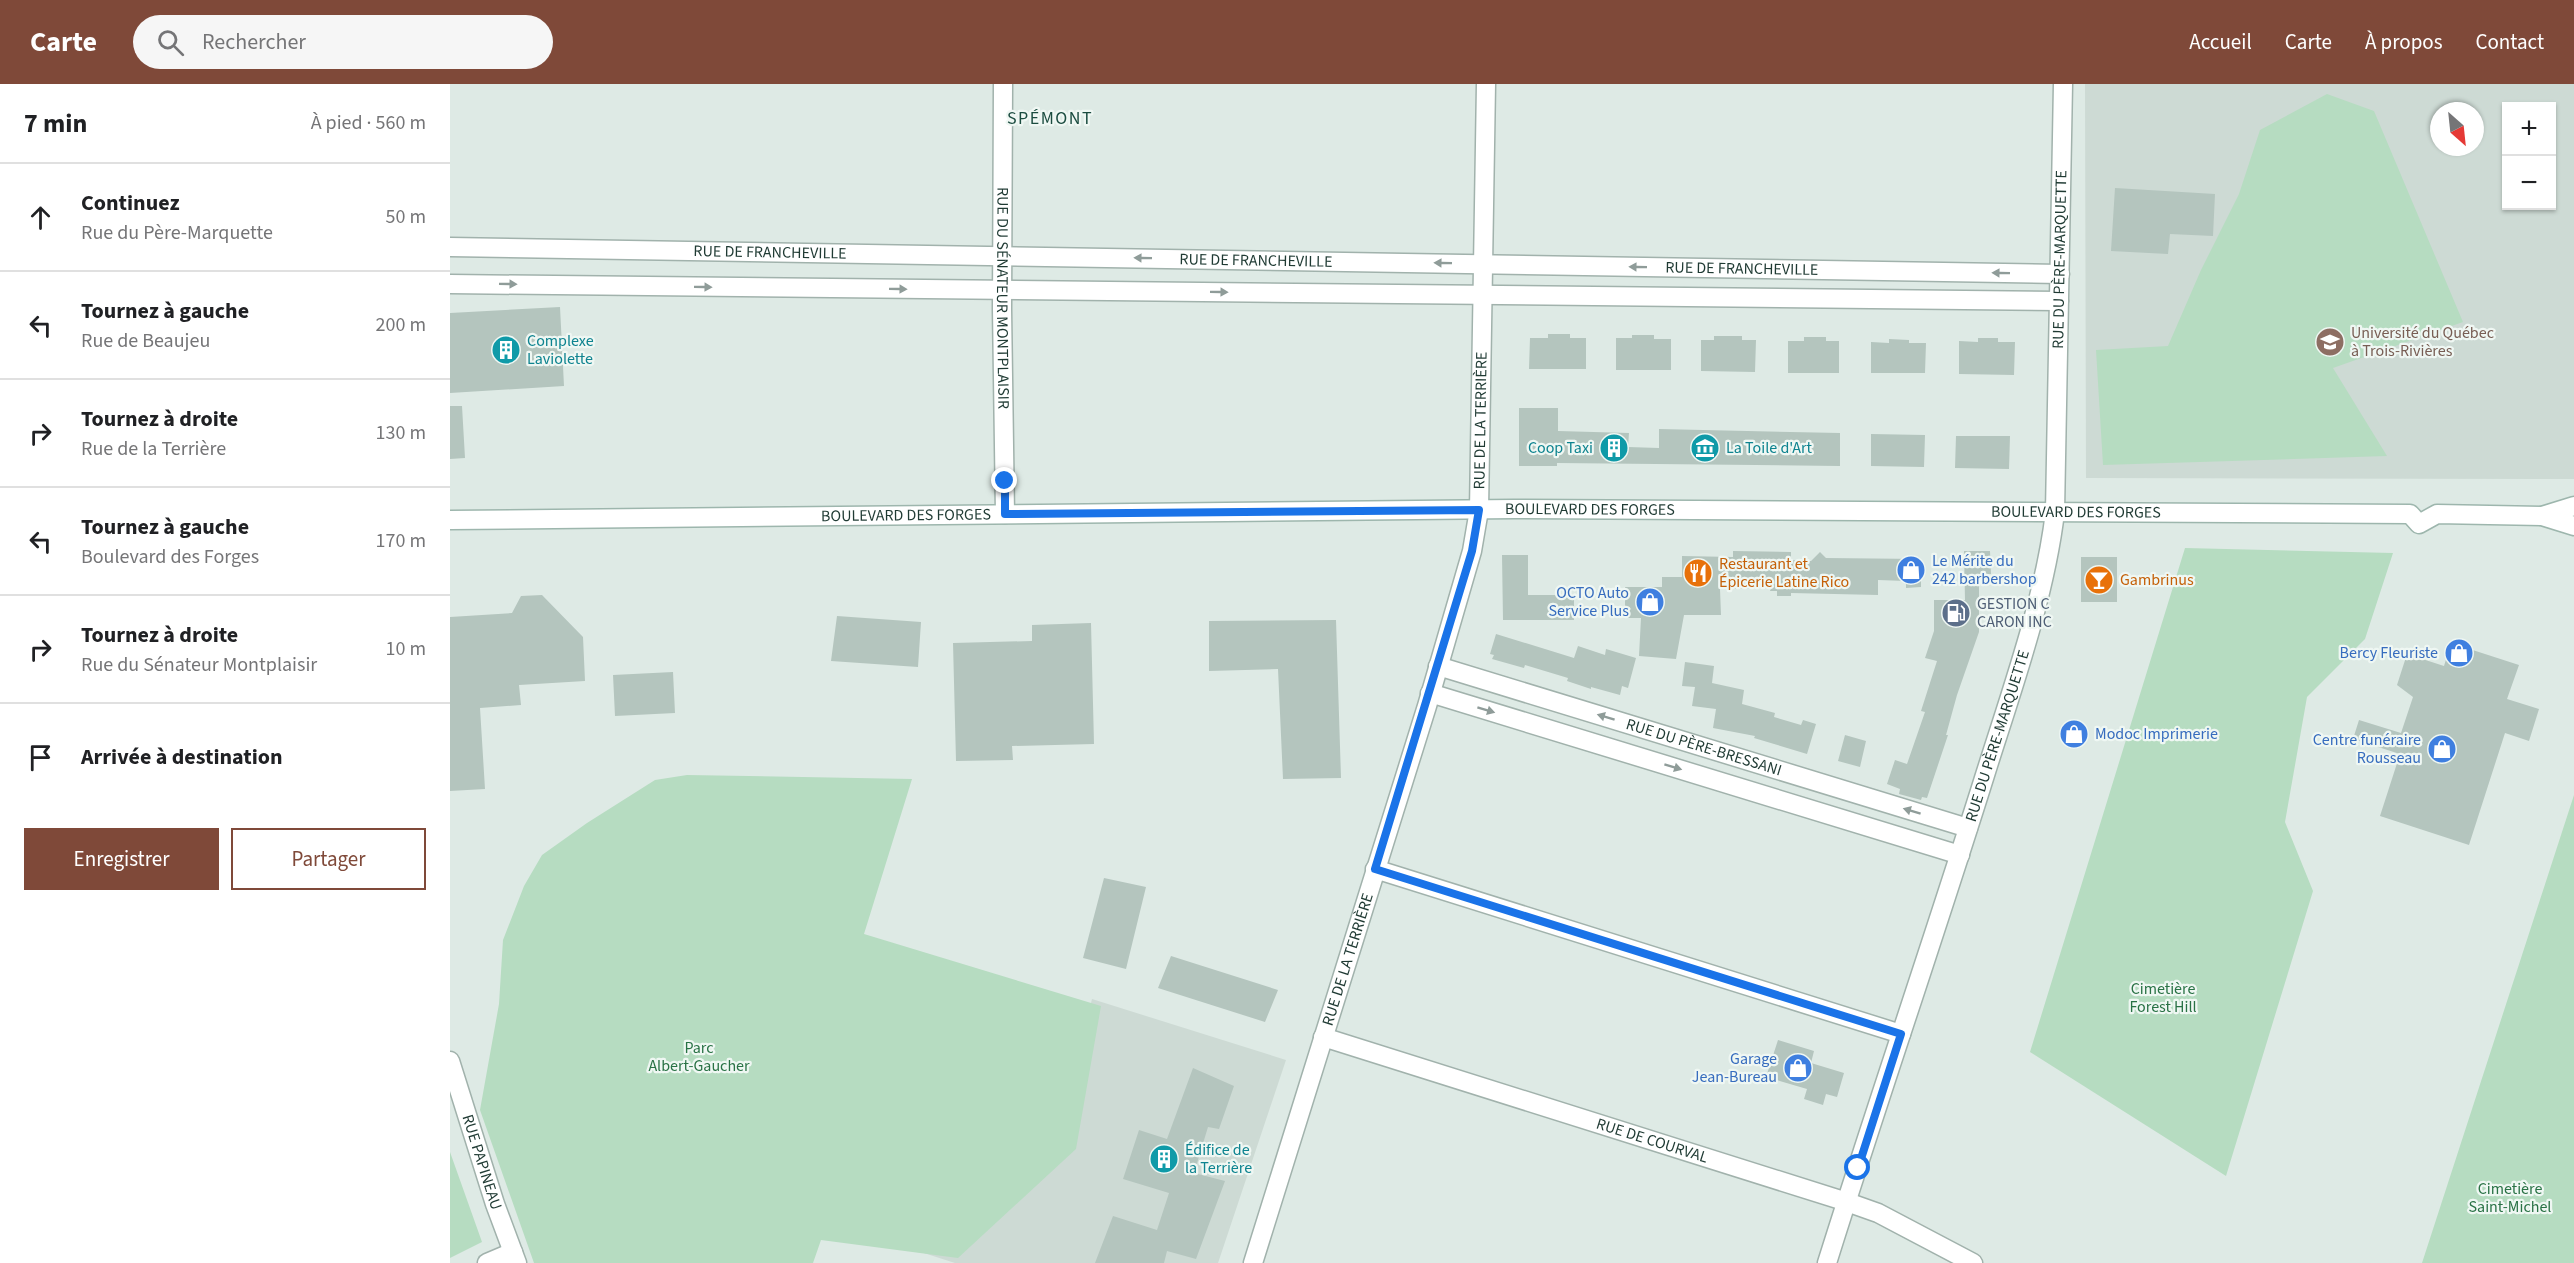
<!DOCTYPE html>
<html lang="fr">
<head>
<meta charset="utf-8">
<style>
  :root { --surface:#fff; --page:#f6f6f6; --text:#202124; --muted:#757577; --line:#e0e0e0; --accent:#7f4939 }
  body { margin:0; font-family:"Source Sans 3",sans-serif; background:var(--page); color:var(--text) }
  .controls { position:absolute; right:18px; top:18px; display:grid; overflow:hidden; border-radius:0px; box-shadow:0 2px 4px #0004 }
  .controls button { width:54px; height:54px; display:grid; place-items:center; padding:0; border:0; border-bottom:2px solid var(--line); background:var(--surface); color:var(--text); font:30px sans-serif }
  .compass { position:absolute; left:1980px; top:18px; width:54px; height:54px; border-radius:50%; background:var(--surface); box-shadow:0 2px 4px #0004; rotate:153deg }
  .stop { position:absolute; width:18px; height:18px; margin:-14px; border:4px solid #1a73e8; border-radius:50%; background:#fff }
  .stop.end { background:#1a73e8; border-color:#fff; box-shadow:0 2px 6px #0008 }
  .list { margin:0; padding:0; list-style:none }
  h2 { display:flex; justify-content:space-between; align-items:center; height:78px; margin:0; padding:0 24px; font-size:26px }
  h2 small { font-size:20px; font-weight:400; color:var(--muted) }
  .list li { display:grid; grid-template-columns:39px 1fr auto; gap:18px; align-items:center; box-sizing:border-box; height:108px; padding:0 24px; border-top:2px solid var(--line) }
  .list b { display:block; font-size:22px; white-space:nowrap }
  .list p { margin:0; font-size:20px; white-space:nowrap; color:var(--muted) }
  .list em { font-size:20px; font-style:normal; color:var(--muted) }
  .actions { display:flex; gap:12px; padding:18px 24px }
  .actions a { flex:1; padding:14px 0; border:2px solid var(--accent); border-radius:0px; text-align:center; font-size:21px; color:var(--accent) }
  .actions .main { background:var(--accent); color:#fff }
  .icon { flex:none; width:33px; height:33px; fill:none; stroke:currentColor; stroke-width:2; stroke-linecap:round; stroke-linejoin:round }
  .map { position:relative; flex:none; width:2124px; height:1179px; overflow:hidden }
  header { display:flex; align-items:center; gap:36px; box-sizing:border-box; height:84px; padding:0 30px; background:var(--accent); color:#fff }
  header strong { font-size:28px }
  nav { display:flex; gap:33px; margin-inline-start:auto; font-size:21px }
  .search { width:420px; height:54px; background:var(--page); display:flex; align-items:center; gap:15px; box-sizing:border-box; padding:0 21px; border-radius:33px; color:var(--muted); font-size:22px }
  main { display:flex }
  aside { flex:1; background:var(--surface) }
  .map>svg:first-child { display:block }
</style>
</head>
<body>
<header>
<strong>Carte</strong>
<div class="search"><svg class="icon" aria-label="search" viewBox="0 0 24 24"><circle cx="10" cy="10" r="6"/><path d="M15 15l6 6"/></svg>Rechercher</div>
<nav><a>Accueil</a><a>Carte</a><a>À propos</a><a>Contact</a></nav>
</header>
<main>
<aside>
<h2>7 min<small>À pied · 560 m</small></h2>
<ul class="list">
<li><svg class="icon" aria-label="ahead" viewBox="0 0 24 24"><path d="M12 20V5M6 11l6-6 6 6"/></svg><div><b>Continuez</b><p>Rue du Père-Marquette</p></div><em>50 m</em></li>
<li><svg class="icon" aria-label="left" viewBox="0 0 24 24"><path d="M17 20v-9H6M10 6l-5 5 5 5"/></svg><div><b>Tournez à gauche</b><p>Rue de Beaujeu</p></div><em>200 m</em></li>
<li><svg class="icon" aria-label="right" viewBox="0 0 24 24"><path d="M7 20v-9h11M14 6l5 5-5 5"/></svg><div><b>Tournez à droite</b><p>Rue de la Terrière</p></div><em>130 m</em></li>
<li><svg class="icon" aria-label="left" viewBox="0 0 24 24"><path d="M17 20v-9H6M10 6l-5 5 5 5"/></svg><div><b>Tournez à gauche</b><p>Boulevard des Forges</p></div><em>170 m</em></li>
<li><svg class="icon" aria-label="right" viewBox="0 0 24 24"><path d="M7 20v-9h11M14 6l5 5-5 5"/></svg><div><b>Tournez à droite</b><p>Rue du Sénateur Montplaisir</p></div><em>10 m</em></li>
<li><svg class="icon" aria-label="arrive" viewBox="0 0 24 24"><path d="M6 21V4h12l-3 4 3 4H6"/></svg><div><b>Arrivée à destination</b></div></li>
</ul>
<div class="actions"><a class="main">Enregistrer</a><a>Partager</a></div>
</aside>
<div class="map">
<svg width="2124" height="1179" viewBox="0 0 2124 1179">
  <rect width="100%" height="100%" fill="#deeae5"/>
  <!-- built -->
  <path fill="#cddad4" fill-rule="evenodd" d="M1635,0h489v395l-488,-1zM2056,22h46v100h-46zM1989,27h36v36h-36z
    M642,915l194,61 -68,203h-263l-181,-58 293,-105z"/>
  <!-- green -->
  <path fill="#b6dcc1" d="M1877,10l47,17 89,211 -130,46 54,88 -284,9 -7,-115 72,-4 33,-76 38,-76 21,-64z
    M1735,464l208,5 -28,86 -58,58 -22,125 28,69 -87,285 -196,-124z
    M237,691l225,4 -48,155 237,72 -25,143 -118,109 -137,-18 -8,23h-279l-54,-153 19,-106 4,-64 21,-54 18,-31 45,-32 68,-43z
    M2124,711v468h-152z
    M0,1068l32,90 -32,16z"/>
  <!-- building -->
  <path fill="#b4c5be" d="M1665,104l100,6 -2,42 -43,-2 -2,20 -57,-3z
    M110,223l4,79 -114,7v-80z
    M1098,250h22v4h16v31h-57l1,-31h18z
    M1182,251h22v4h17v31h-55v-32h16z
    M1264,252h28v4h14l-1,32 -54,-1v-31h13z
    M1354,253h22v4h13v32h-51v-32h16z
    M1528,254h20v4h17l-1,33 -55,-1v-33l19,1z
    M1439,255l20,1v3h17l-1,30h-54v-31l18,1z
    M0,322h12l3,52 -15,1z
    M1069,324h39v23l71,2 -1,14 31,1v-19l181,4v33l-283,-3v3h-38z
    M1421,350l54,1 -1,32 -53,-1z
    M1506,352h54l-1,33 -54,-1z
    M1283,467l58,1v8l20,1 9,-9 6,6 95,1v28l-15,1v-7l-28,-1v15l-87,-2v3h-14v-5h-7l1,-3 -51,1 1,26h-37l-8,44 -37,-3 2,-38h-16v-31h37v-10h20v-21l51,1z
    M1514,467h26l1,23h-12v58l-22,63 -11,40h2l-21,63 -5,-1 -1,3 -22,-6 1,-5 -13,-5 8,-24 12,4 18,-52 -4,-1 16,-50 -12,-3 9,-27v-31h31z
    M1052,471h26v40h46v25h-71z
    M1631,473h36v45h-36z
    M92,511l41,42 2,44 -66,4 2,20 -41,3 5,81 -35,2v-174l62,-4 9,-17z
    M387,532l84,6 -3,45 -87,-6z
    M886,536l5,158 -58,1 -5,-110 -69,2v-50z
    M641,539l3,121 -82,2 1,14 -57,1 -3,-118 79,-2v-16z
    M1046,550l78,24 4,-12 27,9 1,-6 30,9 -8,30 -6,-2 -2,9 -29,-8v2l-24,-8 1,-3 -43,-13 -1,3 -32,-9 2,-4 -4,-1z
    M2001,559l68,22 -12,34 32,10 -10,32 -24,-8 -36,112 -89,-29 20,-62 -47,-15 6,-19 42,13 12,-36 -16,-12 10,-31 37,12z
    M1235,578l29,4 -2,17 32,7 -2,14 33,9 -1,4 27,8 2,-5 13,4 -9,30 -53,-16 1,-2 -42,-8 3,-19 -24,-3 3,-19 -13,-1z
    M223,588l2,41 -60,3 -2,-41z
    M1395,651l21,6 -6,26 -22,-6z
    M654,794l42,9 -20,82 -43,-11z
    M721,872l107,34 -13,32 -107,-34z
    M1328,956l36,11 -3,12 33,10 -7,24 -11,-3 -3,11 -19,-6 3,-10 -41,-12z
    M743,984l41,18 -15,43 -11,-2 -14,46 31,8 -29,78 -29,-8 -3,12h-69l18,-47 44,14 12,-37 -46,-14 16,-49 28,9z"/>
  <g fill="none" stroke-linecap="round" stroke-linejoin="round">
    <!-- street casing -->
    <g stroke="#a1b2ac" stroke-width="21">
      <g id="street">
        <path id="s1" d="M553,0l-1,225 3,205"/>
        <path id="s2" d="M0,163l1610,27"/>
        <path d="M0,200l1609,17"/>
        <path id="s3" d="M988,582l530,162"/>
        <path d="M980,609l530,162"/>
        <path d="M925,785l526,165"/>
        <path id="s4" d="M873,953l524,165 31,11 95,50"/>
        <path id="s5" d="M0,977l45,143 22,59"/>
        <path d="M37,1179l26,-11"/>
        <path id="s6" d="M803,1179l174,-557 45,-155 7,-41 7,-426"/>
        <path id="s7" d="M1377,1179c51,-163 107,-325 158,-488 26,-83 60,-177 70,-263l8,-428"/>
      </g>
    </g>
    <!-- secondary casing -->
    <g stroke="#9db6ad" stroke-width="21">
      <g id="secondary">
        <path d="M2092,432l32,-10"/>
        <path id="s8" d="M0,436l1064,-11 896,5 9,10 18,-10 105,2 32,10"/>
      </g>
    </g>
    <!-- street -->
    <use href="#street" stroke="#fff" stroke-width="18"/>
    <!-- secondary -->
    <use href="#secondary" stroke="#fff" stroke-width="18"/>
  </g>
  <!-- one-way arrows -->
  <defs><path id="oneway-solid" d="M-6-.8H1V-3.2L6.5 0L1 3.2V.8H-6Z" transform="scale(1.5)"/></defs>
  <g fill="#8f9c99">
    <use href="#oneway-solid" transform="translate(693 174) rotate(-179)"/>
    <use href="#oneway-solid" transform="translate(993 179) rotate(-179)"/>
    <use href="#oneway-solid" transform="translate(1188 183) rotate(-179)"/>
    <use href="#oneway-solid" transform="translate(1551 189) rotate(-179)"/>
    <use href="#oneway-solid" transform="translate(58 200) rotate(1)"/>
    <use href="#oneway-solid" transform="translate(253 203) rotate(1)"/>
    <use href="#oneway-solid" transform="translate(448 205) rotate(1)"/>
    <use href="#oneway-solid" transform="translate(769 208) rotate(1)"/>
    <use href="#oneway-solid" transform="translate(1036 626) rotate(17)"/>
    <use href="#oneway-solid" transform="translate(1156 633) rotate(-163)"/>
    <use href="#oneway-solid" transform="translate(1223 683) rotate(17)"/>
    <use href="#oneway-solid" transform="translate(1462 727) rotate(-163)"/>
  </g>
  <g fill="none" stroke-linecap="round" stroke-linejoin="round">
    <!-- route -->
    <path stroke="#1a73e8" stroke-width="8" d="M555,397v33l474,-4 -7,41 -97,318 526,165 -43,134"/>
  </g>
  <!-- icons -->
  <defs>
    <g id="university-disc" transform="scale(1.5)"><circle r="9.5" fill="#8d6e63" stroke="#eff7f3"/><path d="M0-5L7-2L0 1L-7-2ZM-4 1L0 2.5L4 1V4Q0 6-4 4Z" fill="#fff"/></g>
    <g id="building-disc" transform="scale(1.5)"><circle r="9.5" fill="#0f9aa8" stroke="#eff7f3"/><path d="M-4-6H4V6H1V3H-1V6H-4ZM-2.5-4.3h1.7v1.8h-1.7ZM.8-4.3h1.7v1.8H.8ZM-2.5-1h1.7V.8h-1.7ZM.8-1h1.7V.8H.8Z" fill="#fff"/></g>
    <g id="museum-disc" transform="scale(1.5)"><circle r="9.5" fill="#0f9aa8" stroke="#eff7f3"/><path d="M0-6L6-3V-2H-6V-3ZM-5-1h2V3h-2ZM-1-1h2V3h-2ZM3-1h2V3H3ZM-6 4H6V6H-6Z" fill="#fff"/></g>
    <g id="shop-disc" transform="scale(1.5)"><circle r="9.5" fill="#3f7fe0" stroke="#eff7f3"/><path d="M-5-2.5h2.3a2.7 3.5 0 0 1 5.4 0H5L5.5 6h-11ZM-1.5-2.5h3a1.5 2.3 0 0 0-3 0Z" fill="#fff"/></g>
    <g id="restaurant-disc" transform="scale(1.5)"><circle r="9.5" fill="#e8710a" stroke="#eff7f3"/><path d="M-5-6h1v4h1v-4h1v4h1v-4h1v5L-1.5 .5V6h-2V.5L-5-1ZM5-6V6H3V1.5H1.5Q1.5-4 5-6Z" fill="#fff"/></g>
    <g id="bar-disc" transform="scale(1.5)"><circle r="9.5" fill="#e8710a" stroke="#eff7f3"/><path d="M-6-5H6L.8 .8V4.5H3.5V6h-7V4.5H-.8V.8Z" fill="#fff"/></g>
    <g id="fuel-disc" transform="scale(1.5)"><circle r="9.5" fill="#5c6f8a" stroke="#eff7f3"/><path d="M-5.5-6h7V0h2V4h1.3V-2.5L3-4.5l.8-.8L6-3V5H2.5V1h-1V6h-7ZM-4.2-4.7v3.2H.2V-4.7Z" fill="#fff"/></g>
  </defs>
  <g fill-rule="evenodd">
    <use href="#university-disc" x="1880" y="258"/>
    <use href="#building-disc" x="56" y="266"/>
    <use href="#building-disc" x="1164" y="364"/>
    <use href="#museum-disc" x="1255" y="364"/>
    <use href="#shop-disc" x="1461" y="486"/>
    <use href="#restaurant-disc" x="1248" y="489"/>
    <use href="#bar-disc" x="1649" y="496"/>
    <use href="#shop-disc" x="1200" y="518"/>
    <use href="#fuel-disc" x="1506" y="529"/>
    <use href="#shop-disc" x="2009" y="569"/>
    <use href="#shop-disc" x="1624" y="650"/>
    <use href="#shop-disc" x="1992" y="665"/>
    <use href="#shop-disc" x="1348" y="984"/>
    <use href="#building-disc" x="714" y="1075"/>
  </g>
  <g text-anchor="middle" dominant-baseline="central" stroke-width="4.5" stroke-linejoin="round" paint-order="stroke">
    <!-- street labels -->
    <g font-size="16" fill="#1f3a33" stroke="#eff7f3">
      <text stroke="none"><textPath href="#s2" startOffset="320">RUE DE FRANCHEVILLE</textPath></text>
      <text stroke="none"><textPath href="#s7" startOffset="1038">RUE DU PÈRE-MARQUETTE</textPath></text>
      <text stroke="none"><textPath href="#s2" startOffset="806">RUE DE FRANCHEVILLE</textPath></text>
      <text stroke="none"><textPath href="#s2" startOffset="1292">RUE DE FRANCHEVILLE</textPath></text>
      <text stroke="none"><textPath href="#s1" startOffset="214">RUE DU SÉNATEUR MONTPLAISIR</textPath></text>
      <text stroke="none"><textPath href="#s6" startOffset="876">RUE DE LA TERRIÈRE</textPath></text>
      <text stroke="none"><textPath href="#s8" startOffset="1140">BOULEVARD DES FORGES</textPath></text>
      <text stroke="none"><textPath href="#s8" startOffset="1626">BOULEVARD DES FORGES</textPath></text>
      <text stroke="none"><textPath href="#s8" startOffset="456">BOULEVARD DES FORGES</textPath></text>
      <text stroke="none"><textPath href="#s7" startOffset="554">RUE DU PÈRE-MARQUETTE</textPath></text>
      <text stroke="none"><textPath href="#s3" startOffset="278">RUE DU PÈRE-BRESSANI</textPath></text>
      <text stroke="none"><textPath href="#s6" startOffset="318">RUE DE LA TERRIÈRE</textPath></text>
      <text stroke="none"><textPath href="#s4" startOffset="345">RUE DE COURVAL</textPath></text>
      <text stroke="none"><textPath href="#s5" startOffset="106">RUE PAPINEAU</textPath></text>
    </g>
    <!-- education labels -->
    <g font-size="16" fill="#785e54" stroke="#eff7f3" text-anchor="start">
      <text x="1901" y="249">Université du Québec<tspan x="1901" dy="18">à Trois-Rivières</tspan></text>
    </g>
    <!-- culture labels -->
    <g font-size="16" fill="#0d838f" stroke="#eff7f3" text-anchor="start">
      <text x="77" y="257">Complexe<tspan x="77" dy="18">Laviolette</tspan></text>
      <text x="1143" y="364" text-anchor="end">Coop Taxi</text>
      <text x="1276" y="364">La Toile d'Art</text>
      <text x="735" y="1066">Édifice de<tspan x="735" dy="18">la Terrière</tspan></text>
    </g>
    <!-- shop labels -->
    <g font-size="16" fill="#366cbe" stroke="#eff7f3" text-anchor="end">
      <text x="1482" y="477" text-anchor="start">Le Mérite du<tspan x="1482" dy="18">242 barbershop</tspan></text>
      <text x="1179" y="509">OCTO Auto<tspan x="1179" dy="18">Service Plus</tspan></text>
      <text x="1988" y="569">Bercy Fleuriste</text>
      <text x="1645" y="650" text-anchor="start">Modoc Imprimerie</text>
      <text x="1971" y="656">Centre funéraire<tspan x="1971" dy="18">Rousseau</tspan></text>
      <text x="1327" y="975">Garage<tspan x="1327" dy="18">Jean-Bureau</tspan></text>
    </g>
    <!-- food labels -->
    <g font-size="16" fill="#c56008" stroke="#eff7f3" text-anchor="start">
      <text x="1269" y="480">Restaurant et<tspan x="1269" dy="18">Épicerie Latine Rico</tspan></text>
      <text x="1670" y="496">Gambrinus</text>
    </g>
    <!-- service labels -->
    <g font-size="16" fill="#4e5e75" stroke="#eff7f3" text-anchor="start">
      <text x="1527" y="520">GESTION C<tspan x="1527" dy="18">CARON INC</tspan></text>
    </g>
    <!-- park labels -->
    <g font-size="16" fill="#297245" stroke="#eff7f3">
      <text x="1713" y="905">Cimetière<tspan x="1713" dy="18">Forest Hill</tspan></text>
      <text x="249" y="964">Parc<tspan x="249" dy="18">Albert-Gaucher</tspan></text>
      <text x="2060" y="1105">Cimetière<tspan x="2060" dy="18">Saint-Michel</tspan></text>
    </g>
    <!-- neighbourhood labels -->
    <g font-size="18" letter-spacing="1.5" fill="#1b4c40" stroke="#eff7f3">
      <text x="600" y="34">SPÉMONT</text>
    </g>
  </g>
</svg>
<div class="controls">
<button>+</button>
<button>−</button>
</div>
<svg class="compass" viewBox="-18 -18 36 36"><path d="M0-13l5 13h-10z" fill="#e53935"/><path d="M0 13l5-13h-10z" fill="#757577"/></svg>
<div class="stop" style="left:1408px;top:1084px"></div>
<div class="stop end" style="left:555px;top:397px"></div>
</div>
</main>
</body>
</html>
